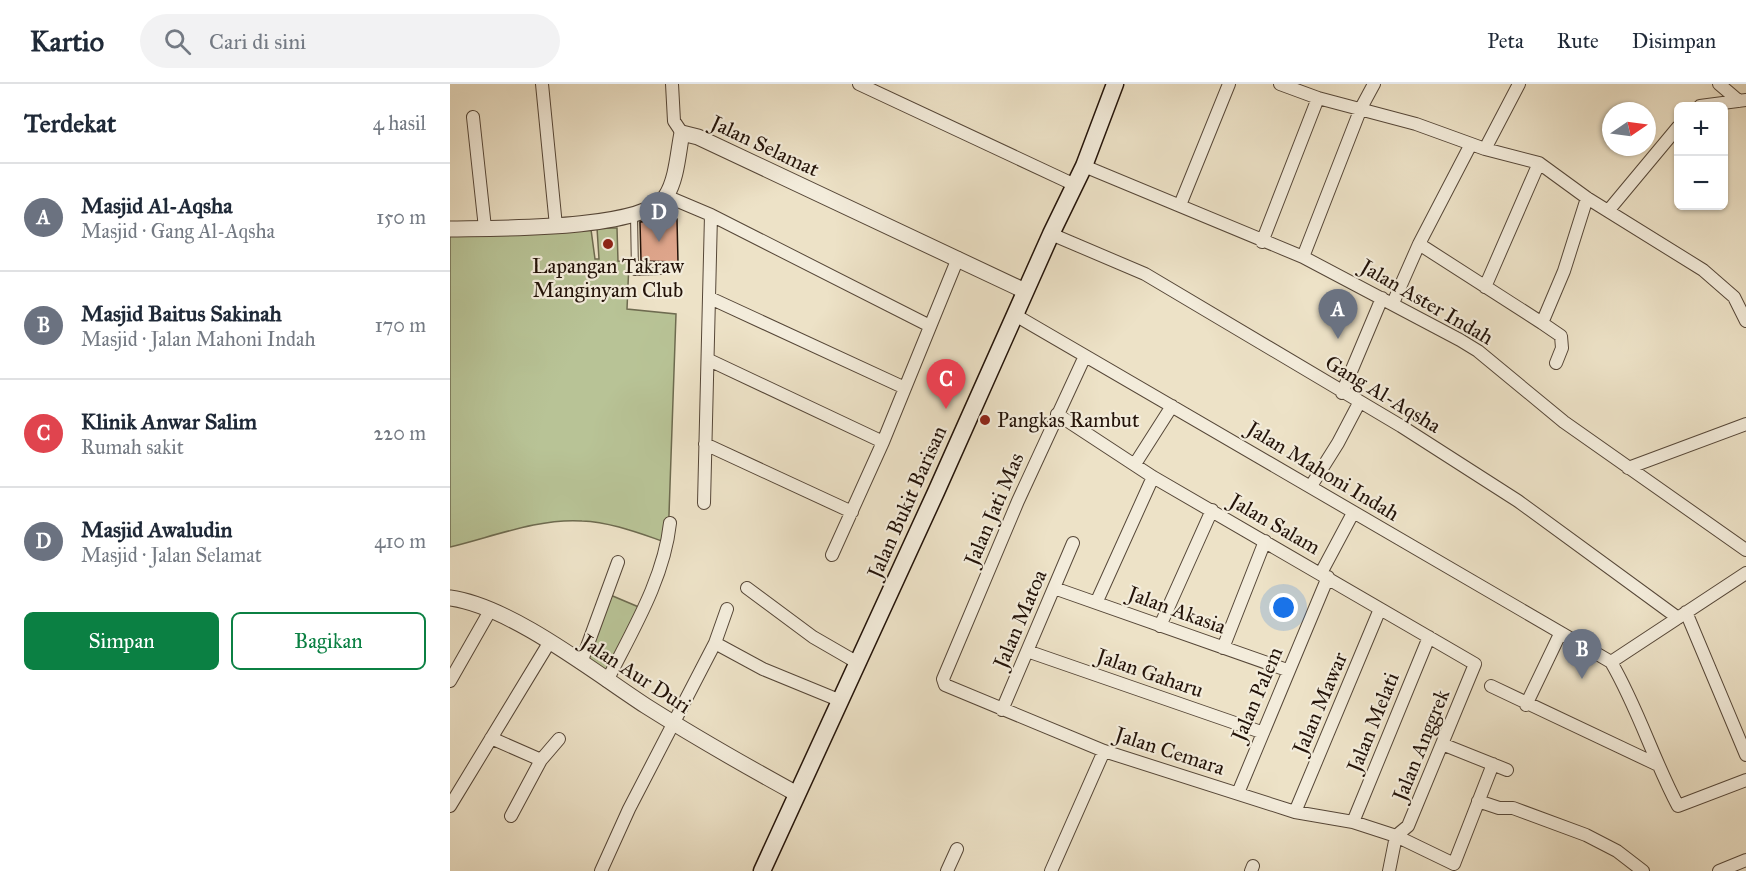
<!DOCTYPE html>
<html lang="id">
<head>
<meta charset="utf-8">
<style>
  :root { --surface:#fff; --page:#f2f2f3; --text:#1f2937; --muted:#747a83; --line:#e0e1e3; --accent:#0b8043 }
  body { margin:0; font-family:"IM FELL Great Primer",serif; background:var(--page); color:var(--text) }
  .controls { position:absolute; right:18px; top:18px; display:grid; overflow:hidden; border-radius:9px; box-shadow:0 2px 4px #0004 }
  .controls button { width:54px; height:54px; display:grid; place-items:center; padding:0; border:0; border-bottom:2px solid var(--line); background:var(--surface); color:var(--text); font:30px sans-serif }
  .compass { position:absolute; left:1152px; top:18px; width:54px; height:54px; border-radius:50%; background:var(--surface); box-shadow:0 2px 4px #0004; rotate:77deg }
  .you { position:absolute; left:834px; top:524px; width:21px; height:21px; margin:-15px; border:4px solid #fff; border-radius:50%; background:#1a73e8; box-shadow:0 0 0 9px #1a73e833 }
  .badge { display:grid; place-items:center; width:39px; height:39px; border-radius:50%; background:var(--accent); color:#fff; font-size:20px; font-weight:700 }
  .pin { position:absolute; translate:-50% -50px; filter:drop-shadow(0 2px 3px #0008) }
  .pin::after { content:''; position:absolute; top:32px; width:21px; height:18px; background:inherit; clip-path:polygon(0 0,100% 0,50% 100%) }
  .list { margin:0; padding:0; list-style:none }
  h2 { display:flex; justify-content:space-between; align-items:center; height:78px; margin:0; padding:0 24px; font-size:26px }
  h2 small { font-size:20px; font-weight:400; color:var(--muted) }
  .list li { display:grid; grid-template-columns:39px 1fr auto; gap:18px; align-items:center; box-sizing:border-box; height:108px; padding:0 24px; border-top:2px solid var(--line) }
  .list b { display:block; font-size:22px; white-space:nowrap }
  .list p { margin:0; font-size:20px; white-space:nowrap; color:var(--muted) }
  .list em { font-size:20px; font-style:normal; color:var(--muted) }
  .actions { display:flex; gap:12px; padding:18px 24px }
  .actions a { flex:1; padding:14px 0; border:2px solid var(--accent); border-radius:9px; text-align:center; font-size:21px; color:var(--accent) }
  .actions .main { background:var(--accent); color:#fff }
  .icon { flex:none; width:33px; height:33px; fill:none; stroke:currentColor; stroke-width:2; stroke-linecap:round; stroke-linejoin:round }
  .map { position:relative; flex:none; width:1296px; height:787px; overflow:hidden }
  header { display:flex; align-items:center; gap:36px; box-sizing:border-box; height:84px; padding:0 30px; background:var(--surface); border-bottom:2px solid var(--line) }
  header strong { font-size:28px }
  nav { display:flex; gap:33px; margin-inline-start:auto; font-size:21px }
  .search { width:420px; height:54px; background:var(--page); display:flex; align-items:center; gap:15px; box-sizing:border-box; padding:0 21px; border-radius:33px; color:var(--muted); font-size:22px }
  main { display:flex }
  aside { flex:1; background:var(--surface) }
  .map>svg:first-child { display:block }
</style>
</head>
<body>
<header>
<strong>Kartio</strong>
<div class="search"><svg class="icon" aria-label="search" viewBox="0 0 24 24"><circle cx="10" cy="10" r="6"/><path d="M15 15l6 6"/></svg>Cari di sini</div>
<nav><a>Peta</a><a>Rute</a><a>Disimpan</a></nav>
</header>
<main>
<aside>
<h2>Terdekat<small>4 hasil</small></h2>
<ul class="list">
<li><span class="badge" style="background:#6b7280">A</span><div><b>Masjid Al-Aqsha</b><p>Masjid · Gang Al-Aqsha</p></div><em>150 m</em></li>
<li><span class="badge" style="background:#6b7280">B</span><div><b>Masjid Baitus Sakinah</b><p>Masjid · Jalan Mahoni Indah</p></div><em>170 m</em></li>
<li><span class="badge" style="background:#e0444e">C</span><div><b>Klinik Anwar Salim</b><p>Rumah sakit</p></div><em>220 m</em></li>
<li><span class="badge" style="background:#6b7280">D</span><div><b>Masjid Awaludin</b><p>Masjid · Jalan Selamat</p></div><em>410 m</em></li>
</ul>
<div class="actions"><a class="main">Simpan</a><a>Bagikan</a></div>
</aside>
<div class="map">
<svg width="1296" height="787" viewBox="0 0 1296 787">
  <rect width="100%" height="100%" fill="#ede2c7"/>
  <filter id="stains"><feTurbulence type="fractalNoise" baseFrequency=".00333" numOctaves="4"/><feColorMatrix values="0 0 0 0 .2 0 0 0 0 .09 0 0 0 0 .02 0 0 0 .5 -.17"/></filter>
  <radialGradient id="worn" r=".72"><stop offset=".6" stop-color="#630" stop-opacity="0"/><stop offset="1" stop-color="#630" stop-opacity=".3"/></radialGradient>
  <!-- green -->
  <path fill="#b8c396" stroke="#6e6b50" stroke-width="1.5" d="M140,138l5,37h4l-2,-31h20l1,33 11,1 -2,47 49,5 -8,229c-27,-9 -57,-21 -86,-22 -43,-3 -90,16 -132,26v-318z
    M158,510l33,14 -33,66 -26,-13z"/>
  <!-- building -->
  <path fill="#dea58b" stroke="#231309" stroke-width="1.5" d="M227,135l1,43 -37,-1 -1,-39z"/>
  <g fill="none" stroke-linecap="round" stroke-linejoin="round">
    <!-- service casing -->
    <g stroke="#564738" stroke-width="8">
      <path id="service" d="M184,131l1,57 25,-1"/>
    </g>
    <!-- minor casing -->
    <g stroke="#564738" stroke-width="14">
      <path id="minor" d="M92,0l14,142
        M222,0l2,37 8,12
        M409,0l216,101
        M830,0l38,14 98,26 69,25 54,14 48,35 116,72 31,27 12,24
        M1269,0l20,17
        M1250,22l46,-6
        M23,33l12,111
        M1035,65l34,-65
        M634,82l219,91 157,83 18,11 86,71 182,128
        M216,112l45,19 219,111
        M730,121l49,-121
        M1158,127l70,-84
        M601,150l94,40 256,152 117,75 160,117
        M812,158l56,-144
        M969,160l123,79 22,-52 23,-73
        M853,173l58,-149 13,-24
        M1035,203l54,-124
        M260,214l195,90
        M943,219l26,-59 52,-100
        M565,231l596,347
        M1092,239l19,13 1,12 -6,15
        M635,272l-67,145 -75,178 2,6 159,66 191,61 58,10 43,14 58,28 39,-100
        M259,276l174,82
        M892,309l40,-95
        M607,330l96,63 322,187 -67,162 -12,10
        M255,360l147,68
        M685,380l37,-58
        M1178,384l118,-44
        M861,402l27,-43 21,-40
        M254,419l7,-288
        M382,471l51,-113 75,-184
        M871,489l32,-60
        M297,504l66,49 45,26
        M604,504l233,82
        M647,517l56,-124
        M1236,528l60,143
        M710,542l52,-116
        M265,559l48,26 78,32
        M773,564l42,-107
        M577,567l234,81
        M1161,578c27,46 42,97 67,144l68,-26
        M1161,578l135,-89
        M131,579l37,-101
        M0,597l41,-72
        M157,597c25,-50 57,-102 63,-158
        M1041,602l165,78
        M1076,621l34,-71
        M552,626l71,-167
        M41,654l50,22 18,-21
        M992,660l65,26
        M788,709l90,-216
        M1028,717l21,7h14l73,27 31,16 26,20
        M0,722l99,-163
        M845,728l85,-203
        M61,732l30,-56
        M903,738l76,-185
        M151,787l28,-62 86,-166 12,-34
        M497,787l10,-22
        M601,787l53,-120
        M801,787l2,-5
        M939,787l7,-35
        M1269,787l27,-11"/>
    </g>
    <!-- tertiary casing -->
    <g stroke="#564738" stroke-width="17">
      <path id="tertiary" d="M0,145c42,-1 193,2 216,-33 11,-17 12,-44 16,-63l16,4 327,154
        M0,514c60,8 144,74 196,108 49,31 100,60 151,88"/>
    </g>
    <!-- secondary casing -->
    <g stroke="#231309" stroke-width="19">
      <path id="secondary" d="M312,787l174,-379 115,-258 33,-68 31,-82"/>
    </g>
    <!-- service -->
    <use href="#service" stroke="#f3ecdb" stroke-width="6"/>
    <!-- minor -->
    <use href="#minor" stroke="#f3ecdb" stroke-width="12"/>
    <!-- tertiary -->
    <use href="#tertiary" stroke="#f3ecdb" stroke-width="15"/>
    <!-- secondary -->
    <use href="#secondary" stroke="#f3ecdb" stroke-width="16"/>
  </g>
  <!-- markers -->
  <g fill="#8f2418" stroke="#f3ecdb" stroke-width="2">
    <circle cx="158" cy="160" r="6"/>
    <circle cx="535" cy="336" r="6"/>
  </g>
  <g text-anchor="middle" dominant-baseline="central" stroke-width="4.5" stroke-linejoin="round" paint-order="stroke">
    <!-- street labels -->
    <g font-size="21" fill="#231309" stroke="#f3ecdb">
      <text transform="translate(315 62) rotate(25)">Jalan Selamat</text>
      <text transform="translate(977 218) rotate(30)">Jalan Aster Indah</text>
      <text transform="translate(933 310) rotate(31)">Gang Al-Aqsha</text>
      <text transform="translate(873 387) rotate(31)">Jalan Mahoni Indah</text>
      <text transform="translate(457 418) rotate(-66)">Jalan Bukit Barisan</text>
      <text transform="translate(544 425) rotate(-67)">Jalan Jati Mas</text>
      <text transform="translate(825 440) rotate(30)">Jalan Salam</text>
      <text transform="translate(727 526) rotate(20)">Jalan Akasia</text>
      <text transform="translate(570 535) rotate(-67)">Jalan Matoa</text>
      <text transform="translate(700 589) rotate(19)">Jalan Gaharu</text>
      <text transform="translate(186 590) rotate(33)">Jalan Aur Duri</text>
      <text transform="translate(807 610) rotate(-67)">Jalan Palem</text>
      <text transform="translate(870 619) rotate(-67)">Jalan Mawar</text>
      <text transform="translate(923 638) rotate(-68)">Jalan Melati</text>
      <text transform="translate(971 661) rotate(-68)">Jalan Anggrek</text>
      <text transform="translate(720 667) rotate(18)">Jalan Cemara</text>
    </g>
    <!-- poi labels -->
    <g font-size="21" fill="#231309" stroke="#f3ecdb">
      <text x="158" y="182">Lapangan Takraw<tspan x="158" dy="24">Manginyam Club</tspan></text>
      <text x="547" y="336" text-anchor="start">Pangkas Rambut</text>
    </g>
  </g>
  <rect width="100%" height="100%" filter="url(#stains)"/>
  <rect width="100%" height="100%" fill="url(#worn)"/>
</svg>
<div class="controls">
<button>+</button>
<button>−</button>
</div>
<svg class="compass" viewBox="-18 -18 36 36"><path d="M0-13l5 13h-10z" fill="#e53935"/><path d="M0 13l5-13h-10z" fill="#747a83"/></svg>
<div class="you"></div>
<div class="pin badge" style="left:888px;top:255px;background:#6b7280">A</div>
<div class="pin badge" style="left:1132px;top:595px;background:#6b7280">B</div>
<div class="pin badge" style="left:496px;top:325px;background:#e0444e">C</div>
<div class="pin badge" style="left:209px;top:158px;background:#6b7280">D</div>
</div>
</main>
</body>
</html>
